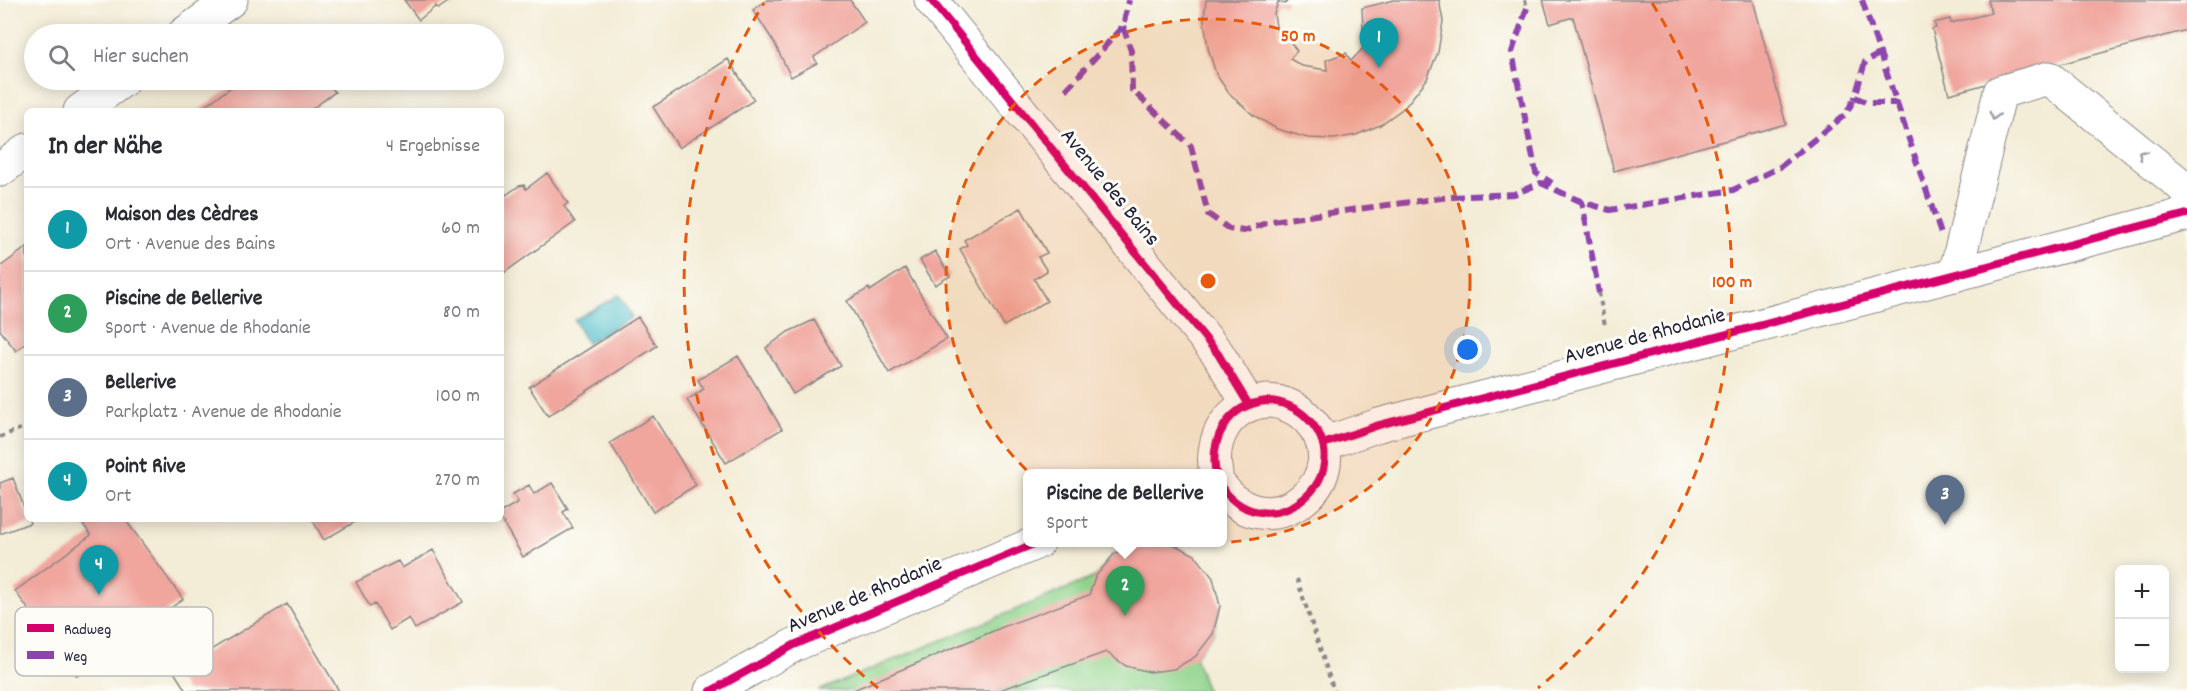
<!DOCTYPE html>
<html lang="de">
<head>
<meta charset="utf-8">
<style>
  :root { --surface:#fff; --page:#f2f2f3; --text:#2b2b33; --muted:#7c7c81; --line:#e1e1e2; --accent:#c8321e }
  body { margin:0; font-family:Dekko,sans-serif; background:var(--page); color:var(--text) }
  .controls { position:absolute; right:18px; bottom:18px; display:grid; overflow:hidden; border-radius:9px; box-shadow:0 3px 15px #0003 }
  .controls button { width:54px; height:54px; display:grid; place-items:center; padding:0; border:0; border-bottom:2px solid var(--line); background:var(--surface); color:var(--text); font:30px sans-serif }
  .you { position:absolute; left:1468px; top:350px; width:21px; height:21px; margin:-15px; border:4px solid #fff; border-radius:50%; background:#1a73e8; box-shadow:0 0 0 9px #1a73e833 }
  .badge { display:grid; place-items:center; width:39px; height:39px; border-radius:50%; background:var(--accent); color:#fff; font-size:20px; font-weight:700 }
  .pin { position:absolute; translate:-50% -50px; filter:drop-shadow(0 2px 3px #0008) }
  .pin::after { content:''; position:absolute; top:32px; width:21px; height:18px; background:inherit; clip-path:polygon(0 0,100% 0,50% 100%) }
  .popup { position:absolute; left:1023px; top:469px; width:204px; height:78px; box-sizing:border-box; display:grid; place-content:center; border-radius:9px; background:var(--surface); filter:drop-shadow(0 2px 4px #0005); font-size:20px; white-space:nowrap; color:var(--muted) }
  .popup b { font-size:22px; color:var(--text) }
  .popup::after { content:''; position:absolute; left:50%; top:100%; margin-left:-12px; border:12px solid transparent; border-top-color:var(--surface) }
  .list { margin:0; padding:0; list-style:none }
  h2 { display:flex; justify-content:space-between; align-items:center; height:78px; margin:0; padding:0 24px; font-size:26px }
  h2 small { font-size:20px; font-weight:400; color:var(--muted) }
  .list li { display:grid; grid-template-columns:39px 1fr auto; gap:18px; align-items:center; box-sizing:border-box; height:84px; padding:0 24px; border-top:2px solid var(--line) }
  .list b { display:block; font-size:22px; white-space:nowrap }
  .list p { margin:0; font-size:20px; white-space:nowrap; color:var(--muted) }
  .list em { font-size:20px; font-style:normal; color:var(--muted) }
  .icon { flex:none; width:33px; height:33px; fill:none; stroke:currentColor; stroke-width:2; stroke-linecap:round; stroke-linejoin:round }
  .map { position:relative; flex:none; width:2187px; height:691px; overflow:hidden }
  .search { position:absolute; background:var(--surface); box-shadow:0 3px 15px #0003; left:24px; top:24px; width:480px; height:66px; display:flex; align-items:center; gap:15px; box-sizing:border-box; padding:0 21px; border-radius:33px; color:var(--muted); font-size:22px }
  .panel { position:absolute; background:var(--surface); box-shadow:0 3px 15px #0003; left:24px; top:108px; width:480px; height:414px; border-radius:9px }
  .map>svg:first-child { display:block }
</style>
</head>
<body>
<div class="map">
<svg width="2187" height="691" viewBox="0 0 2187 691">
  <rect width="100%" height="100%" fill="#fdfcf7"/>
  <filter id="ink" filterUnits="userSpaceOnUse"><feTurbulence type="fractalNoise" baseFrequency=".0167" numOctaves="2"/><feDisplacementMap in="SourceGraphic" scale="12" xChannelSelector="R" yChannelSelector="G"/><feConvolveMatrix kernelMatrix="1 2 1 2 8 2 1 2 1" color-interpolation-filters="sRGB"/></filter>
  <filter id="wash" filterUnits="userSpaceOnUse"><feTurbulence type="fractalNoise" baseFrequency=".008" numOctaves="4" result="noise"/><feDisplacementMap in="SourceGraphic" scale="24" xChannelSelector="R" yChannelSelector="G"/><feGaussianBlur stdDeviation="1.35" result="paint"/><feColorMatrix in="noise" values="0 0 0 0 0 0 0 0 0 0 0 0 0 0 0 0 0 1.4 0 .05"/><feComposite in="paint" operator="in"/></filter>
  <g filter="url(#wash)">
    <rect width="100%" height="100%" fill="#f3ecd6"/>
    <!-- green -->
    <path fill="#8fd38c" stroke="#587a64" stroke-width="1.5" d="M1114,554l106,52 -7,28 -18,23 12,34h-389l277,-114z"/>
    <!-- water -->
    <path fill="#53c0cc" stroke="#3a7184" stroke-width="1.5" d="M619,295l13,22 -45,26 -13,-23z"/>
    <g id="blocks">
      <!-- building -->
      <path fill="#f0a59d" d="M404,0h47l-13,9 -2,-3 -17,14z
        M767,0h83l15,22 -51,35 3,6 -26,14 -17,-35 -21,-32z
        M1206,0h82l-3,4 -7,-2 -4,12 4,24 7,-3 12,16 -7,8 12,7 25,4 -1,-10 20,-7 5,8 17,-18 4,-12 -9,-2 -1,-21 32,-8h45l4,21 -5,31 -11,27 -22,28 -25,18 -24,10 -22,4 -26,-1 -31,-9 -24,-14 -25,-23 -12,-18 -8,-26 -4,-27z
        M1543,0h210l33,124 -172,47 -41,-154 -23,7z
        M1988,0h199v30l-238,64 -17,-65 4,-1 -2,-5 16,-4 1,4 40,-10z
        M728,59l26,41 -75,48 -26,-41z
        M241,80h85l9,12 -26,19h-111z
        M547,173l21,30 -4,3 11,16 -74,53v-79l4,-3 1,2 13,-9 5,-1 2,4z
        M1021,208l26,45 -9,4 9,14 -13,8 13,22 -43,25 -44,-77 7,-4 -3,-5z
        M27,247v95l-11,9 -16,-21v-63z
        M935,251l15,25 -15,9 -15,-25z
        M905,268l42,71 -58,34 -42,-72 22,-13 1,3z
        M638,317l19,29 -109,70 -19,-29z
        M814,320l27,46 -48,28 -27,-46 22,-16z
        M738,356l44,73 -56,34 -39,-63 17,-11 -6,-9z
        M653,416l43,69 -43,27 -43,-69z
        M13,478l17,45 -30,11v-51z
        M552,483l16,26 -5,3 10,16 -50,29 -22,-38v-7l17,-10 -5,-8 16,-9 5,9z
        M79,519h46l58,80 -106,77 -62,-85 76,-56z
        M312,519h48l-36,21z
        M1139,542h30l26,13 18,23 7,28 -7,28 -18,23 -21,12 -24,3 -24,-6 -20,-14 -109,39h-146l154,-65 84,-31 6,-18 19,-23z
        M433,550l30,52 -48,27 -6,-11 -19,12 -15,-26 -5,3 -14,-25 42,-21 4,7z
        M287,604l52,87h-153l-12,-19z"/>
    </g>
  </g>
  <g filter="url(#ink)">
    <use href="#blocks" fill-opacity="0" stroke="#8a8788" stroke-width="1.5"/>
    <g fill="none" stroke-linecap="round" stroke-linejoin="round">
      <!-- minor casing -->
      <g stroke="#8a8788" stroke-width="35">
        <path id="minor" d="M931,0l287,354 31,51
          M184,34l47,-34
          M80,111l43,-31
          M0,170l27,-20
          M1955,275l45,-183 49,-14 138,112"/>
      </g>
      <!-- major casing -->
      <g stroke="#8a8788" stroke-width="35">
        <path id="major" d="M1323,444l56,-19 808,-211
          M1216,474c-7,-35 12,-70 51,-73 14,0 31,7 41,18 54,56 -37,134 -86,69
          M711,691l83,-46 244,-103"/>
      </g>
      <!-- path -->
      <path stroke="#8a8788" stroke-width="4" stroke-dasharray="4.5 4.5" stroke-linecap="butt" d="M1525,0l2,8
        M1599,293l6,33
        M0,437l27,-11
        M1297,579l37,112"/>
      <!-- minor -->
      <use href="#minor" stroke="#fff" stroke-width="33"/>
      <!-- major -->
      <use href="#major" stroke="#fff" stroke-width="33"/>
      <!-- quiet -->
      <path stroke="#8e44ad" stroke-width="6" stroke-dasharray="12 6" stroke-linecap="butt" d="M1862,0l80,237
        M1527,8l-15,44 24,121 16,10
        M1123,26l8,25 1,39 59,56 17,68 21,15 15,2 28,-10 115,-16 63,-8 64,-3 27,-11 41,19 28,8 123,-20 47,-23 66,-53 9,-17
        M1881,53l-16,9 -10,35 13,6h30
        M1066,90l57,-64 6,-26
        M1577,199l5,3 17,91"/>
      <!-- cycleway casing -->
      <g stroke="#fdfcf7" stroke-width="11">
        <path id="cycleway" d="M931,0l287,354 31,51
          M1323,444l56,-19 808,-211
          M1216,474c-7,-35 12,-70 51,-73 14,0 31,7 41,18 54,56 -37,134 -86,69
          M711,691l83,-46 244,-103"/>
      </g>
      <!-- cycleway -->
      <use href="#cycleway" stroke="#d6006c" stroke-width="8"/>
    </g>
    <!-- one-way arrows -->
    <defs><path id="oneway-chevron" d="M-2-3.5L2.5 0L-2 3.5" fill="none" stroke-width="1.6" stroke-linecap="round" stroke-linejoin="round" transform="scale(1.5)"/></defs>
    <g stroke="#9c9ca7">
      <use href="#oneway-chevron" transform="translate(1994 116) rotate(104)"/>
      <use href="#oneway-chevron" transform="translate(2142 154) rotate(-141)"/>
    </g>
  </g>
  <!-- distance rings -->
  <circle cx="1208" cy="281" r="262" fill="#e8590c" fill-opacity=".12"/>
  <g fill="none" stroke="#e8590c" stroke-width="3" stroke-dasharray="10 8">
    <circle cx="1208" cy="281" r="262"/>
    <path d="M878 688A524 524 0 0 1 764 3M1652 3A524 524 0 0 1 1538 688"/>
  </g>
  <g text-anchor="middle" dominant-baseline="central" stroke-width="6" stroke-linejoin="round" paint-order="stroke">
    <!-- street labels -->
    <g font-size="22" fill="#22223b" stroke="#fdfcf7">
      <text transform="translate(1109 188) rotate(51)">Avenue des Bains</text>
      <text transform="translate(1645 337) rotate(-15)">Avenue de Rhodanie</text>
      <text transform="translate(865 596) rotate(-23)">Avenue de Rhodanie</text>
    </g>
  </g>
  <!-- legend -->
  <rect x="15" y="607" width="198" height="69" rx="9" fill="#fdfcf7" stroke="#bbbbbf" stroke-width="1.5"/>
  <rect x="27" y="624" width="27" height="8" fill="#d6006c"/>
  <rect x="27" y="651" width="27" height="8" fill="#8e44ad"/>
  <g font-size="16" fill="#22223b">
    <text x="64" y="634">Radweg</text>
    <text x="64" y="661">Weg</text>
  </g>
  <circle cx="1208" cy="281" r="9" fill="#e8590c" stroke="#fdfcf7" stroke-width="3"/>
  <g font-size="18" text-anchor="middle" font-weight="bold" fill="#e8590c" stroke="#fdfcf7" stroke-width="6" stroke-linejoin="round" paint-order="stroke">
    <text x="1298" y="41">50 m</text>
    <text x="1732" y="287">100 m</text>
  </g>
</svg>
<div class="controls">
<button>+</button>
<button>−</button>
</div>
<div class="you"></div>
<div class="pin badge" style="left:1379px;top:68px;background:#0f9aa8">1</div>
<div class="pin badge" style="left:1125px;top:616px;background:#2e9e5b">2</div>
<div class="popup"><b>Piscine de Bellerive</b>Sport</div>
<div class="pin badge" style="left:1945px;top:525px;background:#5c6f8a">3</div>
<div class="pin badge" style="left:99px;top:595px;background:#0f9aa8">4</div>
<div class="search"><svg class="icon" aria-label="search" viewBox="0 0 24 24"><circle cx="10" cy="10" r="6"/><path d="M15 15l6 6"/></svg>Hier suchen</div>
<section class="panel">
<h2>In der Nähe<small>4 Ergebnisse</small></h2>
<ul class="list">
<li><span class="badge" style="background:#0f9aa8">1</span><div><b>Maison des Cèdres</b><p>Ort · Avenue des Bains</p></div><em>60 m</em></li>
<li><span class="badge" style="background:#2e9e5b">2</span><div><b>Piscine de Bellerive</b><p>Sport · Avenue de Rhodanie</p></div><em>80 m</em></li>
<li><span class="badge" style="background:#5c6f8a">3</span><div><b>Bellerive</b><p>Parkplatz · Avenue de Rhodanie</p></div><em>100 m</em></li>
<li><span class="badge" style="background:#0f9aa8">4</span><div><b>Point Rive</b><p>Ort</p></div><em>270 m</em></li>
</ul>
</section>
</div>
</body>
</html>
